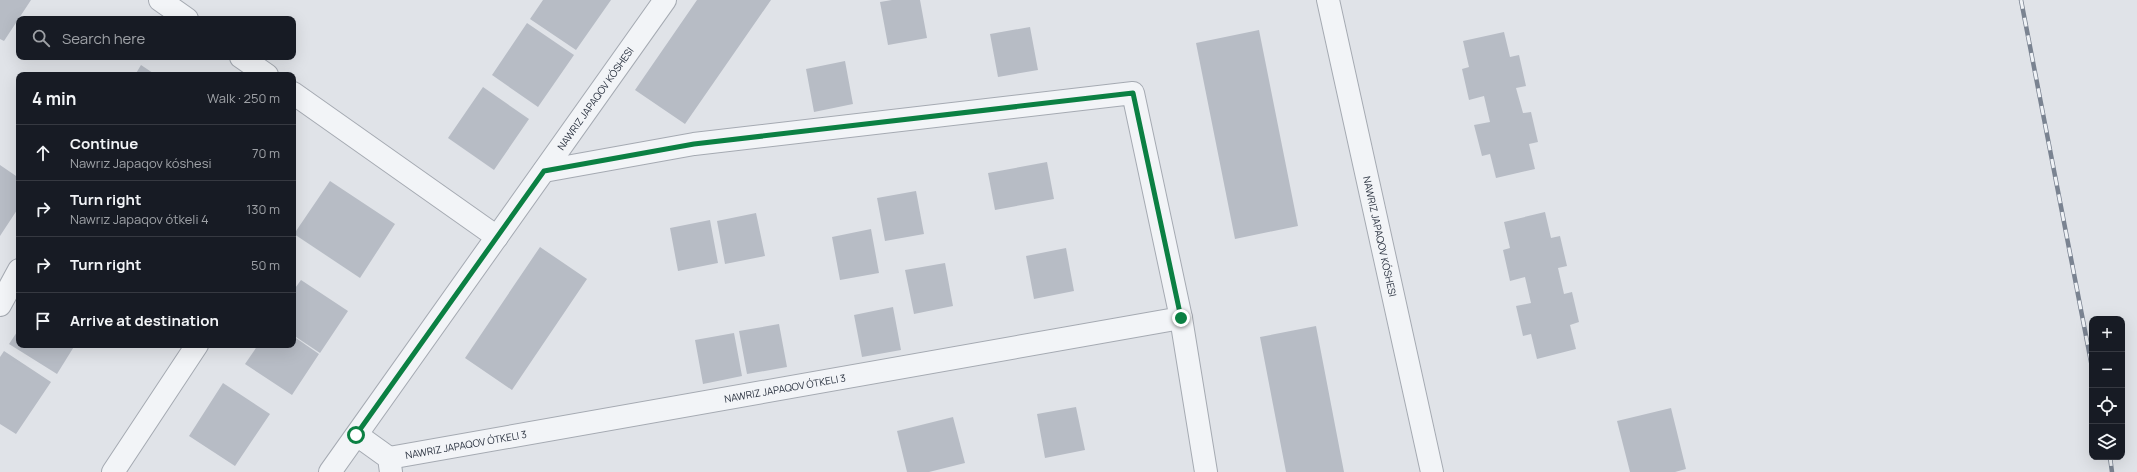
<!DOCTYPE html>
<html lang="en">
<head>
<meta charset="utf-8">
<style>
  :root { --surface:#171b24; --page:#242831; --text:#f1f3f6; --muted:#9ea1a6; --line:#363941 }
  body { margin:0; font-family:Manrope,sans-serif; background:var(--page); color:var(--text) }
  .controls { position:absolute; right:12px; bottom:12px; display:grid; overflow:hidden; border-radius:8px; box-shadow:0 4px 16px #0002 }
  .controls button { width:36px; height:36px; display:grid; place-items:center; padding:0; border:0; border-bottom:1px solid var(--line); background:var(--surface); color:var(--text); font:20px sans-serif }
  .stop { position:absolute; width:12px; height:12px; margin:-9px; border:3px solid #0b8043; border-radius:50%; background:#fff }
  .stop.end { background:#0b8043; border-color:#fff; box-shadow:0 1px 4px #0008 }
  .list { margin:0; padding:0; list-style:none }
  h2 { display:flex; justify-content:space-between; align-items:center; height:52px; margin:0; padding:0 16px; font-size:17px }
  h2 small { font-size:13px; font-weight:400; color:var(--muted) }
  .list li { display:grid; grid-template-columns:26px 1fr auto; gap:12px; align-items:center; box-sizing:border-box; height:56px; padding:0 16px; border-top:1px solid var(--line) }
  .list b { display:block; font-size:15px; white-space:nowrap }
  .list p { margin:0; font-size:13px; white-space:nowrap; color:var(--muted) }
  .list em { font-size:13px; font-style:normal; color:var(--muted) }
  .icon { flex:none; width:22px; height:22px; fill:none; stroke:currentColor; stroke-width:2; stroke-linecap:round; stroke-linejoin:round }
  .map { position:relative; flex:none; width:2137px; height:472px; overflow:hidden }
  .search { position:absolute; background:var(--surface); box-shadow:0 4px 16px #0002; left:16px; top:16px; width:280px; height:44px; display:flex; align-items:center; gap:10px; box-sizing:border-box; padding:0 14px; border-radius:8px; color:var(--muted); font-size:15px }
  .panel { position:absolute; background:var(--surface); box-shadow:0 4px 16px #0002; left:16px; top:72px; width:280px; height:276px; border-radius:8px }
  .map>svg:first-child { display:block }
</style>
</head>
<body>
<div class="map">
<svg width="2137" height="472" viewBox="0 0 2137 472">
  <rect width="100%" height="100%" fill="#e0e3e8"/>
  <!-- building -->
  <path fill="#b7bcc5" d="M0,0h31l-27,41 -4,-2z
    M543,0h68l-35,50 -46,-31z
    M697,0h74l-86,124 -50,-34z
    M892,0h28l7,38 -39,7 -8,-43z
    M527,23l47,32 -36,52 -46,-32z
    M1030,27l8,43 -40,7 -8,-43z
    M1259,30l39,196 -63,13 -39,-196z
    M1504,32l6,25 9,-2 7,31 -10,2 7,25 8,-1 7,30 -9,2 6,25 -39,9 -6,-24 -8,2 -8,-31 16,-3 -6,-26 -15,4 -7,-31 7,-2 -6,-26z
    M845,61l8,43 -39,8 -8,-43z
    M141,65l15,10h-21z
    M483,87l46,32 -35,51 -46,-32z
    M1047,162l7,37 -59,11 -7,-37z
    M0,165l19,13v29l-19,29z
    M330,181l65,43 -35,54 -66,-44z
    M916,191l8,43 -39,7 -8,-43z
    M1545,212l6,26 9,-2 7,30 -9,2 6,26 8,-2 7,30 -9,3 6,24 -39,10 -6,-25 -8,2 -7,-30 15,-3 -6,-26 -15,4 -7,-31 7,-2 -6,-26z
    M756,213l9,43 -40,8 -8,-43z
    M710,220l8,43 -40,8 -8,-43z
    M871,229l8,44 -39,7 -8,-43z
    M540,247l47,32 -75,111 -47,-32z
    M1066,248l8,43 -40,8 -8,-43z
    M945,263l8,43 -39,8 -9,-44z
    M301,280l47,31 -28,42 -27,-18v-44z
    M893,307l8,43 -39,7 -8,-42z
    M779,324l8,43 -40,7 -8,-43z
    M1316,326l28,146h-58l-26,-135z
    M19,329v16h56l-18,29 -48,-30z
    M734,333l8,43 -39,8 -8,-44z
    M293,336l26,18 -27,41 -47,-31 13,-19h35z
    M4,351l47,31 -35,52 -16,-10v-67z
    M223,383l47,31 -35,52 -46,-30z
    M1076,407l9,43 -40,8 -8,-44z
    M1671,408l15,61 -11,3h-45l-13,-51z
    M953,417l12,46 -36,9h-22l-10,-41z"/>
  <g fill="none" stroke-linecap="round" stroke-linejoin="round">
    <!-- minor casing -->
    <g stroke="#a5aab2" stroke-width="24">
      <g id="minor">
        <path d="M160,0l27,19"/>
        <path id="s1" d="M1328,0l104,472"/>
        <path d="M241,57l26,18"/>
        <path d="M293,93l204,144"/>
        <path d="M544,171l150,-27 439,-51 48,225 25,154"/>
        <path d="M0,305l19,-35"/>
        <path d="M357,435l32,23 2,14"/>
        <path id="s2" d="M389,458l792,-140"/>
        <path d="M113,472l84,-127"/>
        <path id="s3" d="M330,472l335,-472"/>
      </g>
    </g>
    <!-- minor -->
    <use href="#minor" stroke="#f2f4f7" stroke-width="22"/>
    <!-- rail casing -->
    <g stroke="#7a8391" stroke-width="4.5">
      <path id="rail" d="M2021,0l71,367
        M2110,457l2,15"/>
    </g>
    <!-- rail -->
    <use href="#rail" stroke="#eff2f6" stroke-width="3" stroke-dasharray="9" stroke-linecap="butt"/>
  </g>
  <g fill="none" stroke-linecap="round" stroke-linejoin="round">
    <!-- route -->
    <path stroke="#0b8043" stroke-width="5" d="M356,435l188,-264 150,-27 439,-51 48,225"/>
  </g>
  <g text-anchor="middle" dominant-baseline="central" stroke-width="3.5" stroke-linejoin="round" paint-order="stroke">
    <!-- street labels -->
    <g font-size="10" fill="#29313f" stroke="#eff2f6">
      <text stroke="none"><textPath href="#s3" startOffset="458">NAWRIZ JAPAQOV KÓSHESI</textPath></text>
      <text stroke="none"><textPath href="#s1" startOffset="242">NAWRIZ JAPAQOV KÓSHESI</textPath></text>
      <text stroke="none"><textPath href="#s2" startOffset="402">NAWRIZ JAPAQOV ÓTKELI 3</textPath></text>
      <text stroke="none"><textPath href="#s2" startOffset="78">NAWRIZ JAPAQOV ÓTKELI 3</textPath></text>
    </g>
  </g>
</svg>
<div class="controls">
<button>+</button>
<button>−</button>
<button><svg class="icon" aria-label="locate" viewBox="0 0 24 24"><circle cx="12" cy="12" r="6"/><path d="M12 2v4M12 18v4M2 12h4M18 12h4"/></svg></button>
<button><svg class="icon" aria-label="layers" viewBox="0 0 24 24"><path d="M12 4l9 5-9 5-9-5zM3 14l9 5 9-5"/></svg></button>
</div>
<div class="stop" style="left:356px;top:435px"></div>
<div class="stop end" style="left:1181px;top:318px"></div>
<div class="search"><svg class="icon" aria-label="search" viewBox="0 0 24 24"><circle cx="10" cy="10" r="6"/><path d="M15 15l6 6"/></svg>Search here</div>
<section class="panel">
<h2>4 min<small>Walk · 250 m</small></h2>
<ul class="list">
<li><svg class="icon" aria-label="ahead" viewBox="0 0 24 24"><path d="M12 20V5M6 11l6-6 6 6"/></svg><div><b>Continue</b><p>Nawrız Japaqov kóshesi</p></div><em>70 m</em></li>
<li><svg class="icon" aria-label="right" viewBox="0 0 24 24"><path d="M7 20v-9h11M14 6l5 5-5 5"/></svg><div><b>Turn right</b><p>Nawrız Japaqov ótkeli 4</p></div><em>130 m</em></li>
<li><svg class="icon" aria-label="right" viewBox="0 0 24 24"><path d="M7 20v-9h11M14 6l5 5-5 5"/></svg><div><b>Turn right</b></div><em>50 m</em></li>
<li><svg class="icon" aria-label="arrive" viewBox="0 0 24 24"><path d="M6 21V4h12l-3 4 3 4H6"/></svg><div><b>Arrive at destination</b></div></li>
</ul>
</section>
</div>
</body>
</html>
